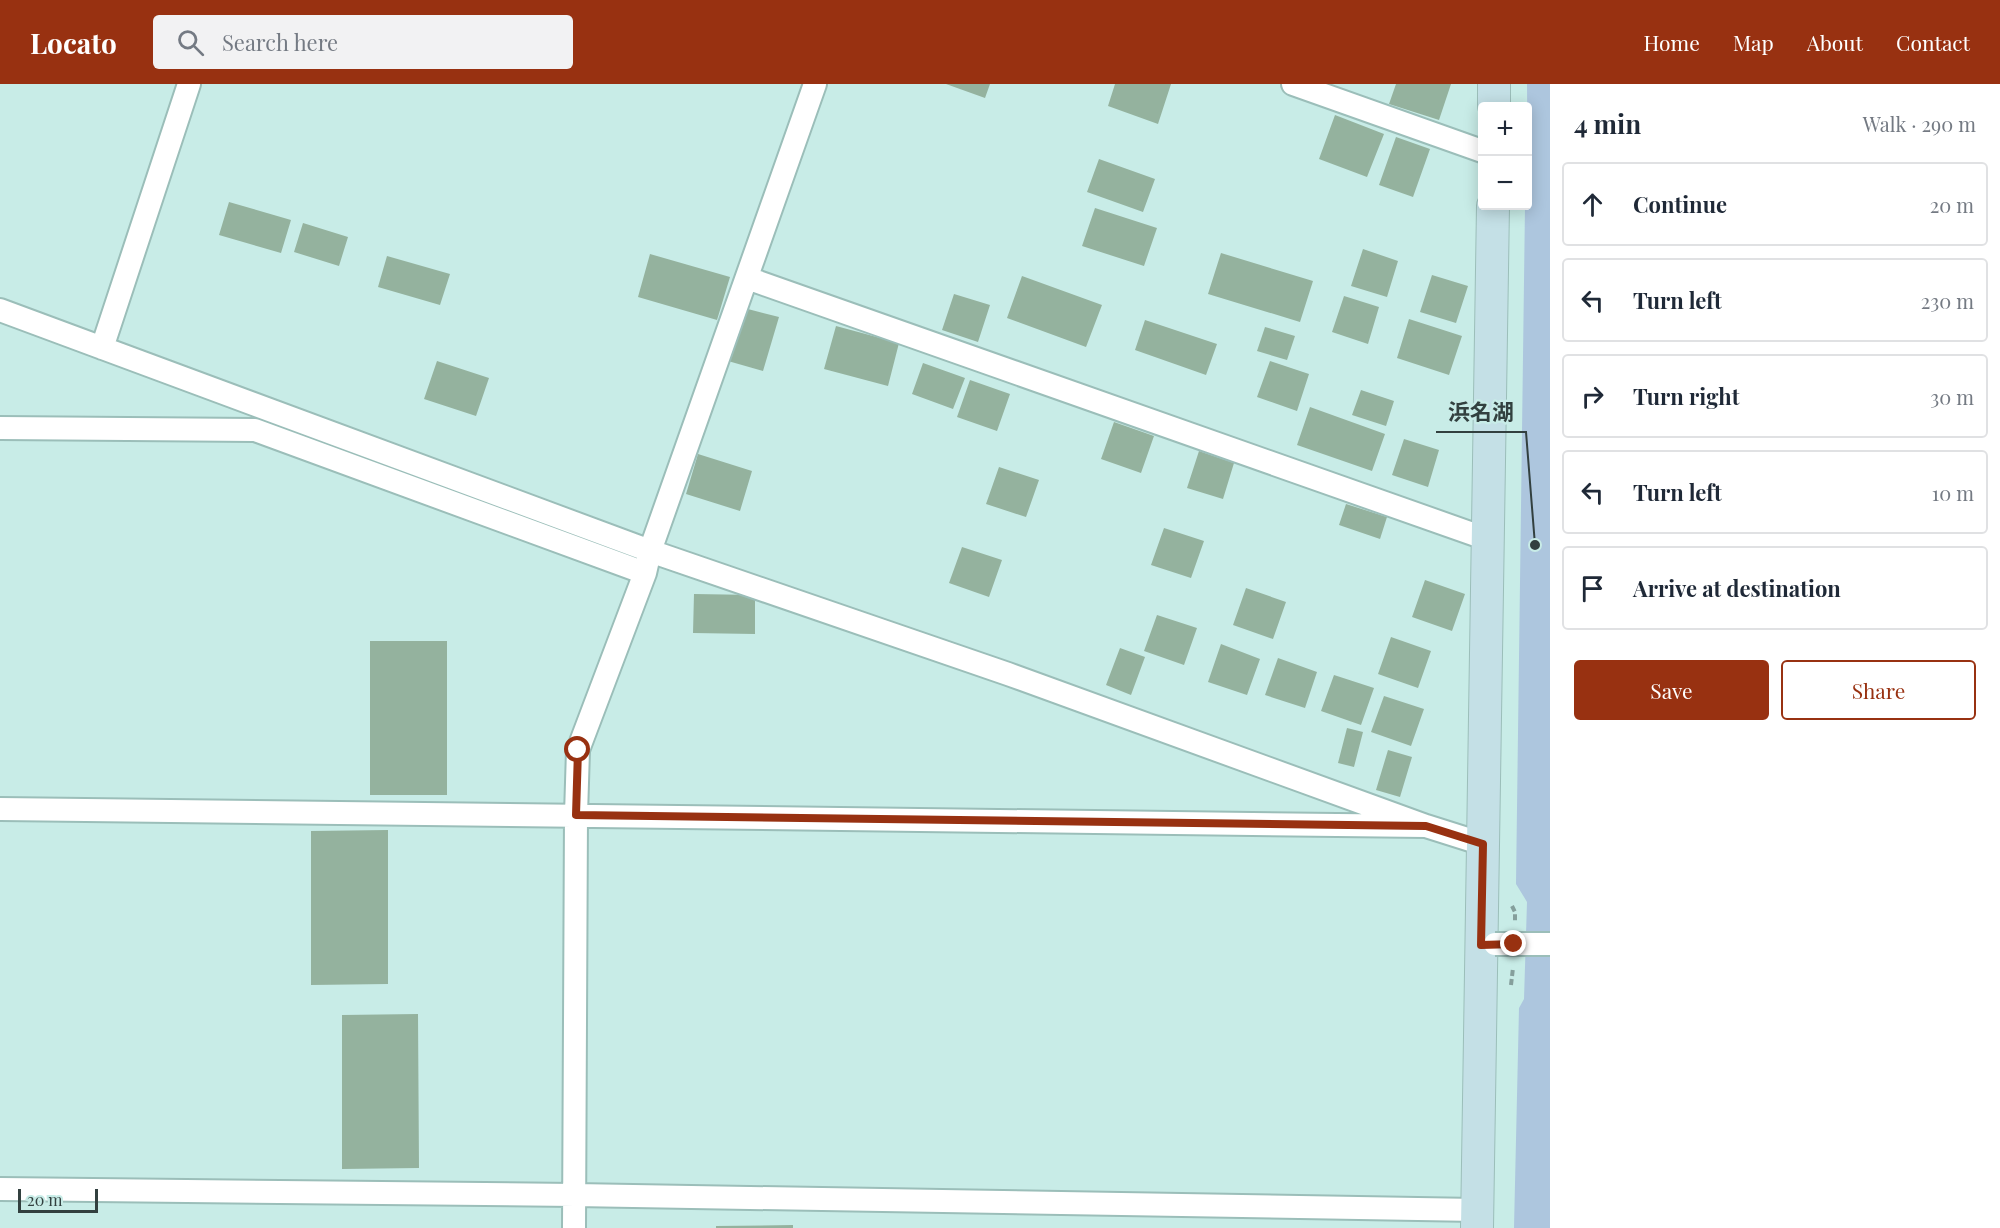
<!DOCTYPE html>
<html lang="en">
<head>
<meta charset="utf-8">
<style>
  :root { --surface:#fff; --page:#f2f2f3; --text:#1f2937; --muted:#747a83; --line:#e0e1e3; --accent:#983111 }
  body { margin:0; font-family:"Playfair Display","Noto Sans JP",serif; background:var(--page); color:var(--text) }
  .controls { position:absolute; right:18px; top:18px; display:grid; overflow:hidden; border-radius:6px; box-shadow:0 3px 15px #0003 }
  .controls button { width:54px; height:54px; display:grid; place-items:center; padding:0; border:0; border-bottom:2px solid var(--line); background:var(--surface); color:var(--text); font:30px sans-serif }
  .scale { position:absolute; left:18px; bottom:15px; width:80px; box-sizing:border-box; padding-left:6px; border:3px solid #32403f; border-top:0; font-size:16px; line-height:21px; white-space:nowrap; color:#32403f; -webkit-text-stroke:4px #c8ece7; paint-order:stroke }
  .stop { position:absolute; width:18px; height:18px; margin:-14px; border:4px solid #983111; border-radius:50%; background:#fff }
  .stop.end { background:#983111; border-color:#fff; box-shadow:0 2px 6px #0008 }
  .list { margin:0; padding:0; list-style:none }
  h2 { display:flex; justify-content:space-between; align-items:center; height:78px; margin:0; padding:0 24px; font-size:26px }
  h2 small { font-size:20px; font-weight:400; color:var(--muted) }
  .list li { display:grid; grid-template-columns:39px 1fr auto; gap:18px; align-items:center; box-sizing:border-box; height:84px; margin:0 12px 12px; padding:0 12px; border:2px solid var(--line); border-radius:6px }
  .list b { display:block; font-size:22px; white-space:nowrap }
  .list em { font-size:20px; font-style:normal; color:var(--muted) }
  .actions { display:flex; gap:12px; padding:18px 24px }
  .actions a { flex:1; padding:14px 0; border:2px solid var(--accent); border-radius:6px; text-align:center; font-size:21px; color:var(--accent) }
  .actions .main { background:var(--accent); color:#fff }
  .icon { flex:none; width:33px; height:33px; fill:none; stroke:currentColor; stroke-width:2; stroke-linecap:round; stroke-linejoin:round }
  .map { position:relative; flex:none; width:1550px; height:1144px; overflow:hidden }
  header { display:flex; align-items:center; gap:36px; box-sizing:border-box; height:84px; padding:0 30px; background:var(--accent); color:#fff }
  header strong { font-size:28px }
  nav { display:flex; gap:33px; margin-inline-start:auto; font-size:21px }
  .search { width:420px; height:54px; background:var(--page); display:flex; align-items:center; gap:15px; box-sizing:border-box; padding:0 21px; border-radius:6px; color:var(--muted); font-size:22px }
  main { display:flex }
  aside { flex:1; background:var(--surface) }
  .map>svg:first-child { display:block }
</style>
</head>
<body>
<header>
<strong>Locato</strong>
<div class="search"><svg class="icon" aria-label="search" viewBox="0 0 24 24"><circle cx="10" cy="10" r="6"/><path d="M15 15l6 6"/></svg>Search here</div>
<nav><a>Home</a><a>Map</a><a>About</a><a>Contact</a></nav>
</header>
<main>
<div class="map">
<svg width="1550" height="1144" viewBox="0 0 1550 1144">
  <rect width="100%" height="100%" fill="#c8ece7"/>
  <!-- water -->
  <path fill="#adc6de" d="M1527,0h23v1144h-36l5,-220 5,-9 3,-97 -11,-18 9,-678h3z"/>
  <!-- building -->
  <path fill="#94b29e" d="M946,0h44l-5,14z
    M1115,0h56l-13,40 -50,-18z
    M1396,0h55l-12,36 -50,-16z
    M1335,31l49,19 -17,43 -48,-18z
    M1396,53l34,12 -17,48 -34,-12z
    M1099,75l56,20 -12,33 -56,-20z
    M229,118l62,18 -10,33 -62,-18z
    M1095,124l62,20 -13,38 -62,-20z
    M303,139l45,14 -9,29 -45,-14z
    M1363,165l35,12 -11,36 -36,-11z
    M1221,169l92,28 -13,41 -92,-28z
    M650,170l80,23 -13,43 -79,-23z
    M387,172l63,18 -10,31 -62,-18z
    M1432,191l36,11 -12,37 -36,-11z
    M1022,192l80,29 -16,42 -79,-29z
    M954,210l36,11 -12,37 -36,-12z
    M1344,212l35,11 -11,37 -36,-12z
    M744,224l35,9 -16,54 -35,-10z
    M1409,235l53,17 -13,39 -52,-17z
    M1145,236l72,24 -11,31 -71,-25z
    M836,242l63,17 -11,43 -64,-17z
    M1265,243l30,9 -8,24 -30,-9z
    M437,277l52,17 -13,38 -52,-17z
    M1270,277l39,13 -12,37 -40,-14z
    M923,279l42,15 -12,31 -41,-15z
    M970,296l40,14 -13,37 -40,-14z
    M1361,306l33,11 -8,25 -34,-11z
    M1310,323l75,27 -13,37 -75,-26z
    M1114,338l40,14 -13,37 -40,-14z
    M1404,355l35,11 -11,37 -36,-12z
    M1199,367l35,12 -11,36 -36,-11z
    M698,370l54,17 -12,40 -54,-17z
    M999,383l40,13 -13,37 -40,-13z
    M1346,420l41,13 -7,22 -41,-14z
    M1164,444l40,13 -13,37 -40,-13z
    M962,463l40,13 -13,37 -40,-14z
    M1425,496l40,14 -13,37 -40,-14z
    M1246,504l40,14 -13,37 -40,-14z
    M694,510l61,1v39l-62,-1z
    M1157,531l40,13 -13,37 -40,-14z
    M1391,553l40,14 -13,37 -40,-14z
    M370,557h77v154h-77z
    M1221,560l39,15 -13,36 -39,-13z
    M1120,564l25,9 -14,38 -25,-10z
    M1278,574l39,14 -12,36 -40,-13z
    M1334,591l40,13 -13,37 -40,-14z
    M1384,612l40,13 -13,37 -40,-14z
    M1347,644l16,4 -9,35 -16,-4z
    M1388,666l24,7 -12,40 -24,-7z
    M388,746v154l-77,1v-154z
    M418,930l1,154 -77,1v-154z
    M793,1141v3h-77v-2z"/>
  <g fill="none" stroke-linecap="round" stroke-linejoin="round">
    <!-- street casing -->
    <g stroke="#9bbeb9" stroke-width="26">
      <path id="street" d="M1293,0l189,67
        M747,194l740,261
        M0,226l650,241 358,123 418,152
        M102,264l87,-264
        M0,344l255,2 390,143
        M0,725l1426,17 57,18
        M0,1105l575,6 902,15
        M574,1144l2,-413 2,-65 67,-177 5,-22 165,-467"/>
    </g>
    <!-- secondary casing -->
    <g stroke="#9bbeb9" stroke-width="34">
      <path id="secondary" d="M1494,22v-22
        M1477,1144l16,-1022"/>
    </g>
    <!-- path -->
    <path stroke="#859f9c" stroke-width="4" stroke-dasharray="6 3" stroke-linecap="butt" d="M1512,822l3,6v10
      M1511,901l2,-17"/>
    <!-- street -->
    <use href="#street" stroke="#fff" stroke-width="22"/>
    <!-- secondary -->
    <use href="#secondary" stroke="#c4e0e6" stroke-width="32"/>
    <!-- street-bridge casing -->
    <g stroke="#9bbeb9" stroke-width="26" stroke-linecap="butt">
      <path id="street-bridge" d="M1495,860h55"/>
    </g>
    <!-- street-bridge -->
    <use href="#street-bridge" stroke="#fff" stroke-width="22"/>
  </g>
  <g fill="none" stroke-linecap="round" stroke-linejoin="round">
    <!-- route -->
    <path stroke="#983111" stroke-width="8" d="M578,666l-2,65 850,11 57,18 -2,101 33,-1"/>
  </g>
  <!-- callouts -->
  <path fill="none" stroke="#32403f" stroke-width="2" d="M1535 461L1526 348H1436"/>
  <circle fill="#32403f" stroke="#c8ece7" stroke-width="2" cx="1535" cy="461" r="6"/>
  <g font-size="22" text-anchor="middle" font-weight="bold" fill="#32403f" stroke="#c8ece7" stroke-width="4.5" stroke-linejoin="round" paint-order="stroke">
    <text x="1481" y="336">浜名湖</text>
  </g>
</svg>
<div class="controls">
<button>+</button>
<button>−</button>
</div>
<div class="scale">20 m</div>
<div class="stop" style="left:578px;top:666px"></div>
<div class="stop end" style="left:1514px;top:860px"></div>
</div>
<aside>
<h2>4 min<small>Walk · 290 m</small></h2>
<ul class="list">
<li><svg class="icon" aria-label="ahead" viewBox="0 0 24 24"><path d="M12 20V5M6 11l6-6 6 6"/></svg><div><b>Continue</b></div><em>20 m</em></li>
<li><svg class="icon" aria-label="left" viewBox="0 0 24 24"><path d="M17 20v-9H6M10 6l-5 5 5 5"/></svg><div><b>Turn left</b></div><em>230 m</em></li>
<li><svg class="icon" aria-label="right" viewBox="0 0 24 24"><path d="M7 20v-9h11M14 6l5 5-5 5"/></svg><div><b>Turn right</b></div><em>30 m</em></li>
<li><svg class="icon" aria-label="left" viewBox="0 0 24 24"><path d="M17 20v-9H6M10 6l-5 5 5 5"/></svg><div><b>Turn left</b></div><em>10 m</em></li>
<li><svg class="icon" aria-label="arrive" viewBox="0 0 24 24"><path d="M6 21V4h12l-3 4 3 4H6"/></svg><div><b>Arrive at destination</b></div></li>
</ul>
<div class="actions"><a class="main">Save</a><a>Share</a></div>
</aside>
</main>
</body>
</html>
